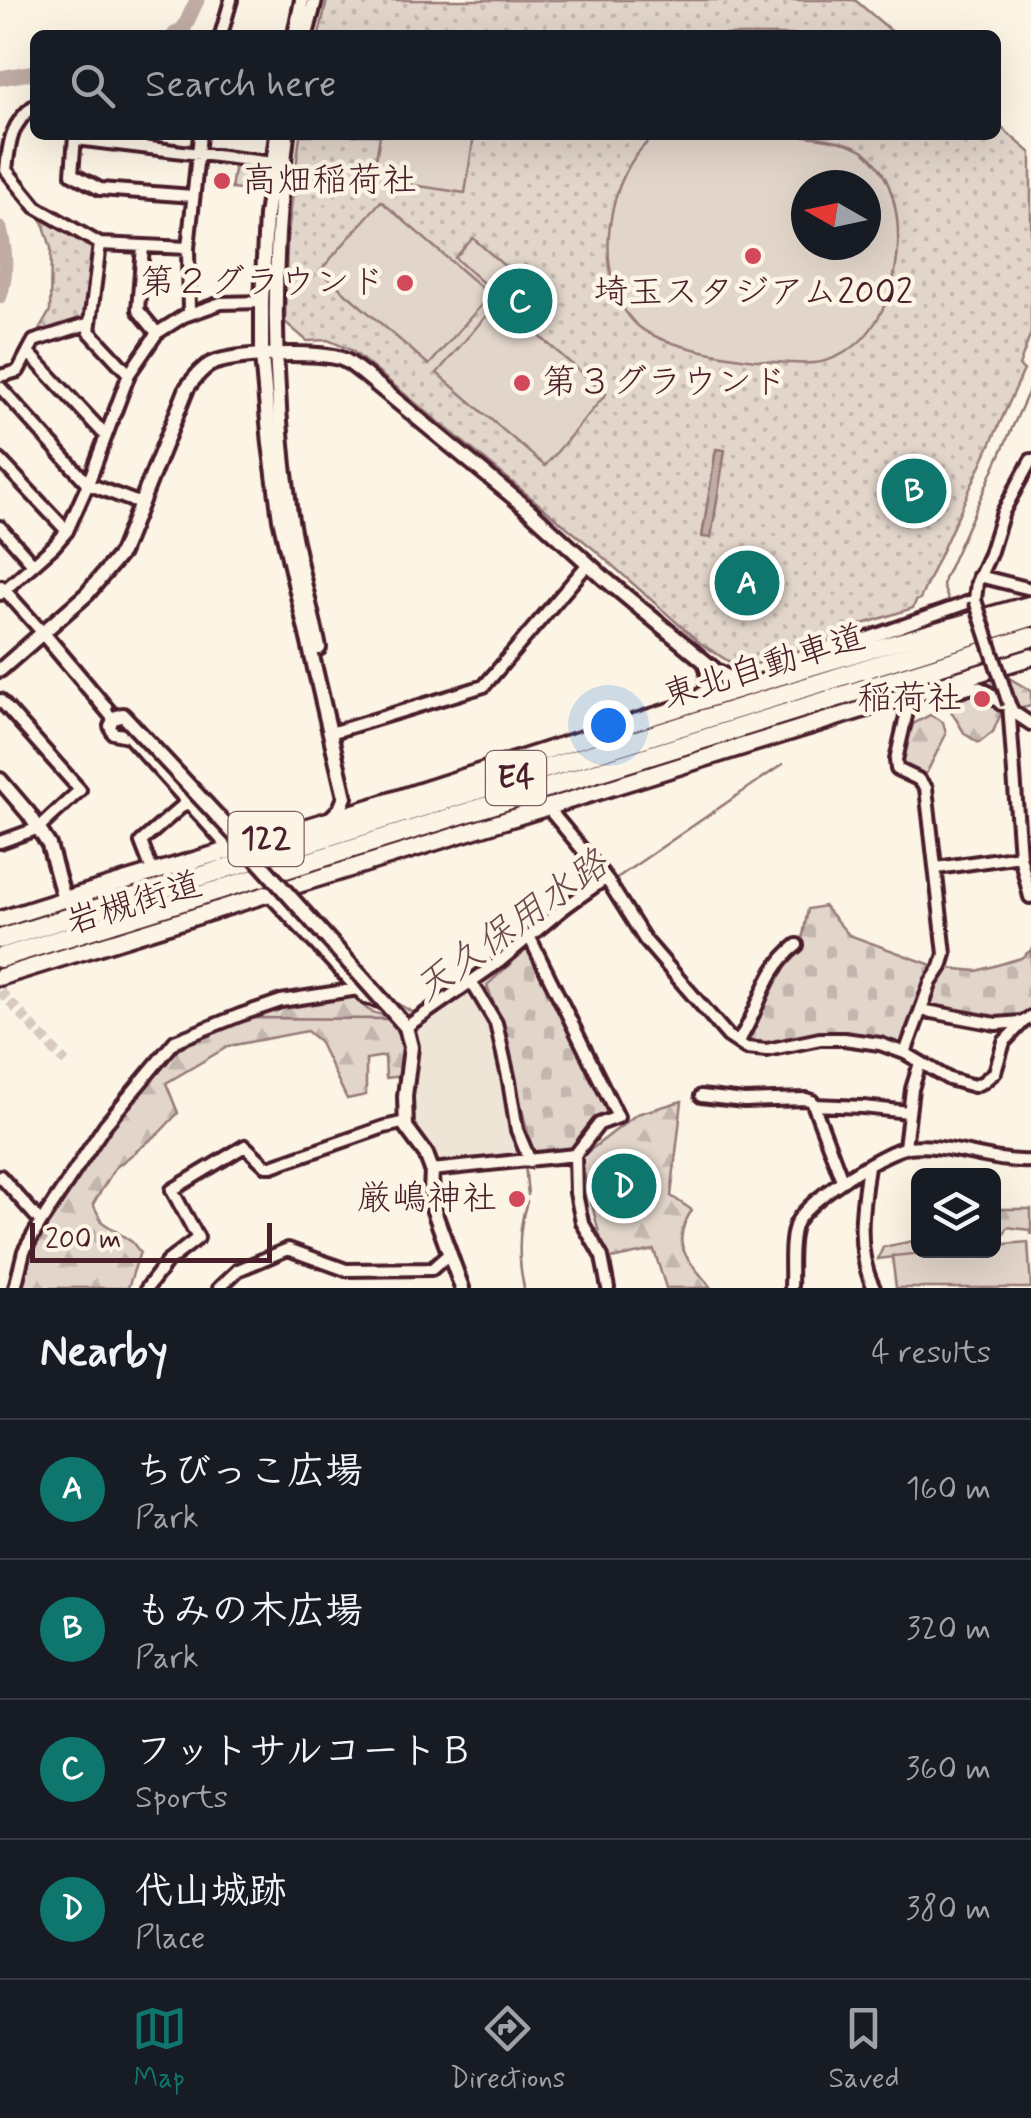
<!DOCTYPE html>
<html lang="en">
<head>
<meta charset="utf-8">
<style>
  :root { --surface:#171b24; --page:#20242c; --text:#f1f3f6; --muted:#9ea1a6; --line:#363941; --accent:#0f766e }
  body { margin:0; font-family:Mynerve,"Klee One",sans-serif; background:var(--page); color:var(--text) }
  .controls { position:absolute; right:30px; bottom:30px; display:grid; overflow:hidden; border-radius:15px; box-shadow:0 10px 40px #0002 }
  .controls button { width:90px; height:90px; display:grid; place-items:center; padding:0; border:0; border-bottom:2px solid var(--line); background:var(--surface); color:var(--text); font:50px sans-serif }
  .compass { position:absolute; left:791px; top:170px; width:90px; height:90px; border-radius:50%; background:var(--surface); box-shadow:0 10px 40px #0002; rotate:279deg }
  .scale { position:absolute; left:30px; bottom:25px; width:242px; box-sizing:border-box; padding-left:10px; border:5px solid #4a1f2b; border-top:0; font-size:28px; line-height:35px; white-space:nowrap; color:#4a1f2b; -webkit-text-stroke:8px #fcf5e5; paint-order:stroke }
  .you { position:absolute; left:608px; top:725px; width:35px; height:35px; margin:-25px; border:8px solid #fff; border-radius:50%; background:#1a73e8; box-shadow:0 0 0 15px #1a73e833 }
  .badge { display:grid; place-items:center; width:65px; height:65px; border-radius:50%; background:var(--accent); color:#fff; font-size:32px; font-weight:700 }
  .pin { position:absolute; translate:-50% -50%; border:5px solid #fff; box-shadow:0 2px 10px #0006 }
  .list { margin:0; padding:0; list-style:none }
  h2 { display:flex; justify-content:space-between; align-items:center; height:130px; margin:0; padding:0 40px; font-size:42px }
  h2 small { font-size:32px; font-weight:400; color:var(--muted) }
  .list li { display:grid; grid-template-columns:65px 1fr auto; gap:30px; align-items:center; box-sizing:border-box; height:140px; padding:0 40px; border-top:2px solid var(--line) }
  .list b { display:block; font-size:38px; white-space:nowrap }
  .list p { margin:0; font-size:32px; white-space:nowrap; color:var(--muted) }
  .list em { font-size:32px; font-style:normal; color:var(--muted) }
  .icon { flex:none; width:55px; height:55px; fill:none; stroke:currentColor; stroke-width:2; stroke-linecap:round; stroke-linejoin:round }
  .map { position:relative; flex:none; width:1031px; height:1288px; overflow:hidden }
  .search { position:absolute; background:var(--surface); box-shadow:0 10px 40px #0002; left:30px; right:30px; top:30px; height:110px; display:flex; align-items:center; gap:25px; box-sizing:border-box; padding:0 35px; border-radius:15px; color:var(--muted); font-size:38px }
  .sheet { height:690px; background:var(--surface) }
  nav { display:flex; justify-content:space-around; align-items:center; box-sizing:border-box; height:140px; border-top:2px solid var(--line); background:var(--surface); font-size:28px; color:var(--muted) }
  nav a { display:grid; justify-items:center; gap:5px }
  nav .on { color:var(--accent) }
  .map>svg:first-child { display:block }
</style>
</head>
<body>
<div class="map">
<svg width="1031" height="1288" viewBox="0 0 1031 1288">
  <defs>
    <pattern id="forest-firs" width="22" height="20" patternUnits="userSpaceOnUse" patternTransform="scale(2.5)"><rect width="22" height="20" fill="#e2d5ca"/><path d="M5 1l3.5 6h-7zM16 11l3.5 6h-7z" fill="#c3b6ae"/></pattern>
    <pattern id="cemetery-stones" width="16" height="16" patternUnits="userSpaceOnUse" patternTransform="scale(2.5)"><rect width="16" height="16" fill="#e2d5ca"/><path d="M2 7V4a2 2 0 0 1 4 0v3zM10 15v-3a2 2 0 0 1 4 0v3z" fill="#c3b6ae"/></pattern>
    <pattern id="park-dots" width="8" height="8" patternUnits="userSpaceOnUse" patternTransform="scale(2.5)"><rect width="8" height="8" fill="#e2d5ca"/><path d="M2 2h.1M6 6h.1" fill="none" stroke="#c3b6ae" stroke-width="1.8" stroke-linecap="round"/></pattern>
    <pattern id="water-ripples" width="26" height="14" patternUnits="userSpaceOnUse" patternTransform="scale(2.5)"><rect width="26" height="14" fill="#c0aca5"/><path d="M2 4q2-2 4 0t4 0M15 11q2-2 4 0t4 0" fill="none" stroke="#9e8b87"/></pattern>
  </defs>
  <rect width="100%" height="100%" fill="#fcf5e5"/>
  <filter id="ink" filterUnits="userSpaceOnUse"><feTurbulence type="fractalNoise" baseFrequency=".01" numOctaves="2"/><feDisplacementMap in="SourceGraphic" scale="20" xChannelSelector="R" yChannelSelector="G"/><feConvolveMatrix kernelMatrix="1 2 1 2 8 2 1 2 1" color-interpolation-filters="sRGB"/></filter>
  <g filter="url(#ink)">
    <!-- built -->
    <path fill="#eee5d7" d="M472,991l20,40 21,100 9,27 -86,9 -24,-41 -3,-34 6,-25v-24l-4,-11z"/>
    <!-- forest -->
    <path fill="url(#forest-firs)" stroke="#967a7a" stroke-width="2.5" d="M992,674l17,4 22,13v15l-30,7 -8,19 -14,11 -14,-9 -17,-28 -11,-1 31,-21 12,-3z
      M930,715l13,7 3,12 -20,40 -12,-2 -10,-8 1,-16 8,-24z
      M353,994c13,17 16,18 37,23l8,-13 18,10 -17,17 8,27 -6,18 -15,2 -1,-22 -19,3v36l-19,4 -28,-58 -12,-10 -78,15 -63,37 12,30 -20,21 -43,34 -22,36 9,18 30,20 8,10 -12,36h-105l-5,-32 18,-32 123,-170 103,-51 49,-1z
      M682,1101l-11,95 21,14c-24,36 -3,49 19,78h-45l-12,-38 -48,10 -26,-102 57,-44z
      M994,1209h37v26l-2,-5 -21,-3 -6,11 -8,1z
      M918,1240v10l23,1 -63,8 5,-12z"/>
    <!-- cemetery -->
    <path fill="url(#cemetery-stones)" stroke="#967a7a" stroke-width="2.5" d="M235,163l24,3 -1,26 -27,-3z
      M824,906l25,29 88,32 40,4 44,-13 10,-8v64c-28,17 -81,-2 -112,-8l-15,42 -34,-11 -42,-4 -19,3 -43,12 -23,-6 33,-73 25,-23 7,-37z
      M529,947l83,167 -39,37h-41l-28,-117 -17,-49z"/>
    <!-- park -->
    <path fill="url(#park-dots)" stroke="#967a7a" stroke-width="2.5" fill-rule="evenodd" d="M327,0h528l41,35h-577z
      M996,123l35,30v180l-12,33 5,4 -104,229 -4,2 -3,7 -65,21v6l-98,31 -22,-5 -28,-18 -104,-92 -245,-201 -23,-10 -21,1 -22,-19 2,-80 13,-107h696zM806,185h60v60h-60z
      M40,213l55,32 -7,72 -53,20 15,-26 1,-63z"/>
    <!-- pitch -->
    <path fill="#e2d5ca" stroke="#967a7a" stroke-width="2.5" fill-rule="evenodd" d="M380,135h94l-9,58 -92,-14z
      M657,135c43,0 179,-9 209,18 29,25 35,70 31,106 -4,33 -19,72 -48,91 -11,7 -21,12 -35,13 -38,3 -147,-12 -176,-37 -49,-43 -33,-157 19,-191zM806,185h60v60h-60z
      M381,201l109,94 -61,70 -109,-94z
      M473,238l37,33 -18,20 -37,-33z
      M514,281l26,23 -14,16 -26,-22z
      M499,301l107,93 -61,72 -108,-93z
      M1028,1242l3,46h-135l-4,-32 52,-5 50,-1v-5z"/>
    <!-- water -->
    <path fill="url(#water-ripples)" stroke="#917474" stroke-width="2.5" d="M716,449l9,1 -14,88 -9,-1z"/>
    <g fill="none" stroke-linecap="round" stroke-linejoin="round">
      <!-- stream -->
      <path stroke="#917474" stroke-width="2.5" d="M949,602l-6,-16 1,-7 87,-193
        M611,882l172,-118
        M536,940l68,-53
        M476,985l53,-40
        M243,1018l144,1 7,4
        M410,1030l60,-40
        M525,1164l3,31
        M34,1244l75,-115 69,-80 39,-19
        M524,1288c-6,-28 -6,-59 3,-87"/>
      <!-- river -->
      <path stroke="#c0aca5" stroke-width="15" d="M174,35l10,-7 13,-28
        M0,78l35,-6
        M0,229c6,24 7,44 0,67"/>
      <!-- minor-tunnel -->
      <path stroke="#d8cac0" stroke-width="10" stroke-dasharray="10 5" stroke-linecap="butt" d="M0,991l66,72"/>
      <!-- minor casing -->
      <g stroke="#4a1f2b" stroke-width="18">
        <path id="minor" d="M221,35l10,-35
          M35,105c-24,18 -26,37 -29,65l30,37 64,37 88,4
          M75,136l-3,38 28,15 93,7
          M76,139l197,24
          M100,244l-11,87 40,43
          M143,246l-5,64 19,23
          M189,314l-1,-66 12,-113
          M28,352l6,-11 56,-18
          M0,376l18,-5 10,-19 78,84
          M0,387l88,97 53,20
          M0,460l67,71
          M0,527l33,37
          M979,576l52,13
          M1,586l41,46
          M0,594l54,-48 13,-15 21,-47 41,-110 28,-41 27,-17 37,-13 41,-1
          M866,651l-3,-11 112,-40 2,-18 13,-28 13,-42 28,-52
          M930,688l6,7c37,0 34,-23 65,9h8l4,8 18,12
          M0,700l80,90 -41,38 -39,14
          M1009,704l11,152 10,41
          M114,718l-4,8 3,7 15,3 102,113
          M337,731l147,-45 104,-122
          M547,807l59,71 39,62 83,96 18,12 21,2 53,-11h24l36,5 25,9 26,-71 10,-15 4,-13 -19,-166 -8,-9 -21,-10 -1,-9 15,-66
          M937,868l83,-12
          M153,873l-12,-31 47,-41
          M268,893l98,105 18,4
          M471,981l25,42 13,58 8,49 13,31
          M921,1010l75,14 26,-2
          M406,1027l93,-65 65,-54 42,-30
          M738,1042c24,-35 24,-70 59,-97
          M905,1053l44,26 25,7 9,-4 12,-10 9,-30 19,-20 8,-5
          M701,1096l43,5 62,-2 6,2 30,79
          M814,1105l49,2 45,5
          M905,1147l7,-58 8,-26
          M575,1155l1,38 6,29 20,35 6,31
          M868,1166c-6,40 -13,85 6,122
          M432,1170l143,-15 24,-31 19,-7 -89,-181
          M0,1176l41,46
          M15,1288l9,-37 17,-29 64,-97 70,-84 65,-26 41,-14 77,-12
          M147,1288l20,-26 31,-24 -26,-48 73,-44 21,20h6l112,-39 22,-5
          M219,1288l19,-18 50,-21 58,21 86,-1 18,-16
          M791,1288c1,-20 -2,-43 4,-62 8,-24 88,-75 113,-79 38,-5 82,16 123,14"/>
      </g>
      <!-- tertiary casing -->
      <g stroke="#4a1f2b" stroke-width="20">
        <path id="tertiary" d="M295,35l7,-35
          M306,35l9,-35
          M277,135l-11,81 -4,86v54l8,88 10,75 65,278 -5,12 -9,9
          M287,135c-16,127 -15,252 3,379 7,45 20,90 29,134
          M42,632l72,86
          M0,670l87,-76 34,-41 66,-165c6,-8 13,-18 22,-23 20,-12 114,-15 135,-5 7,3 14,10 20,14l165,136 76,69 111,92 20,10 18,4
          M693,702l14,-12 1,-19 -3,-9
          M0,780l29,34 20,31 15,54
          M384,1002l22,25 5,20 -6,49 1,31 20,27 6,16 -1,23 3,18 28,77"/>
      </g>
      <!-- trunk casing -->
      <g stroke="#4a1f2b" stroke-width="22">
        <path id="trunk" d="M0,920c125,-41 252,-75 378,-115 217,-70 433,-141 653,-201
          M0,977l1031,-320"/>
      </g>
      <!-- motorway casing -->
      <g stroke="#4a1f2b" stroke-width="25">
        <path id="motorway" d="M0,939l1031,-322
          M0,958l1031,-321"/>
      </g>
      <!-- minor -->
      <use href="#minor" stroke="#fcf5e5" stroke-width="10"/>
      <!-- tertiary -->
      <use href="#tertiary" stroke="#fcf5e5" stroke-width="12"/>
      <!-- trunk -->
      <use href="#trunk" stroke="#fcf5e5" stroke-width="15"/>
      <!-- motorway -->
      <use href="#motorway" stroke="#fcf5e5" stroke-width="18"/>
      <!-- minor-bridge casing -->
      <g stroke="#4a1f2b" stroke-width="18" stroke-linecap="butt">
        <path id="minor-bridge" d="M975,600l34,104"/>
      </g>
      <!-- tertiary-bridge casing -->
      <g stroke="#4a1f2b" stroke-width="20" stroke-linecap="butt">
        <path id="tertiary-bridge" d="M114,718l9,-3 112,120 149,167"/>
      </g>
      <!-- minor-bridge -->
      <use href="#minor-bridge" stroke="#fcf5e5" stroke-width="10"/>
      <!-- tertiary-bridge -->
      <use href="#tertiary-bridge" stroke="#fcf5e5" stroke-width="12"/>
    </g>
  </g>
  <!-- markers -->
  <g fill="#d1495b" stroke="#fcf5e5" stroke-width="4">
    <circle cx="222" cy="181" r="10"/>
    <circle cx="753" cy="256" r="10"/>
    <circle cx="405" cy="283" r="10"/>
    <circle cx="522" cy="383" r="10"/>
    <circle cx="982" cy="699" r="10"/>
    <circle cx="517" cy="1199" r="10"/>
  </g>
  <g text-anchor="middle" dominant-baseline="central" stroke-width="9" stroke-linejoin="round" paint-order="stroke">
    <!-- shield labels -->
    <g fill="#fcf5e5" stroke="#7f5f63" stroke-width="2.5">
      <rect x="486" y="751" width="60" height="54" rx="8"/>
      <rect x="228.5" y="812" width="75" height="54" rx="8"/>
    </g>
    <g font-size="32" font-weight="bold" fill="#4a1f2b">
      <text x="516" y="778">E4</text>
      <text x="266" y="839">122</text>
    </g>
    <!-- poi labels -->
    <g font-size="35" fill="#4a1f2b" stroke="#fcf5e5" text-anchor="end">
      <text x="242" y="181" text-anchor="start">高畑稲荷社</text>
      <text x="385" y="283">第２グラウンド</text>
      <text x="753" y="293" text-anchor="middle">埼玉スタジアム2002</text>
      <text x="542" y="383" text-anchor="start">第３グラウンド</text>
      <text x="962" y="699">稲荷社</text>
      <text x="497" y="1199">厳嶋神社</text>
    </g>
    <!-- street labels -->
    <g font-size="35" fill="#4a1f2b" stroke="#fcf5e5">
      <text transform="translate(764 667) rotate(-17)">東北自動車道</text>
      <text transform="translate(134 904) rotate(-17)">岩槻街道</text>
    </g>
    <!-- water labels -->
    <g font-size="38" font-style="italic" fill="#6d4950" stroke="#fcf5e5">
      <text transform="translate(512 927) rotate(-36)">天久保用水路</text>
    </g>
  </g>
</svg>
<div class="controls">
<button><svg class="icon" aria-label="layers" viewBox="0 0 24 24"><path d="M12 4l9 5-9 5-9-5zM3 14l9 5 9-5"/></svg></button>
</div>
<svg class="compass" viewBox="-18 -18 36 36"><path d="M0-13l5 13h-10z" fill="#e53935"/><path d="M0 13l5-13h-10z" fill="#9ea1a6"/></svg>
<div class="scale">200 m</div>
<div class="you"></div>
<div class="pin badge" style="left:747px;top:583px">A</div>
<div class="pin badge" style="left:914px;top:491px">B</div>
<div class="pin badge" style="left:520px;top:301px">C</div>
<div class="pin badge" style="left:624px;top:1186px">D</div>
<div class="search"><svg class="icon" aria-label="search" viewBox="0 0 24 24"><circle cx="10" cy="10" r="6"/><path d="M15 15l6 6"/></svg>Search here</div>
</div>
<section class="sheet">
<h2>Nearby<small>4 results</small></h2>
<ul class="list">
<li><span class="badge">A</span><div><b>ちびっこ広場</b><p>Park</p></div><em>160 m</em></li>
<li><span class="badge">B</span><div><b>もみの木広場</b><p>Park</p></div><em>320 m</em></li>
<li><span class="badge">C</span><div><b>フットサルコートＢ</b><p>Sports</p></div><em>360 m</em></li>
<li><span class="badge">D</span><div><b>代山城跡</b><p>Place</p></div><em>380 m</em></li>
</ul>
</section>
<nav>
<a class="on"><svg class="icon" aria-label="map" viewBox="0 0 24 24"><path d="M3 6l6-2 6 2 6-2v14l-6 2-6-2-6 2zM9 4v14M15 6v14"/></svg>Map</a>
<a><svg class="icon" aria-label="directions" viewBox="0 0 24 24"><path d="M12 3l9 9-9 9-9-9zM9 14v-3h6M13 9l2 2-2 2"/></svg>Directions</a>
<a><svg class="icon" aria-label="saved" viewBox="0 0 24 24"><path d="M7 4h10v16l-5-4-5 4z"/></svg>Saved</a>
</nav>
</body>
</html>
